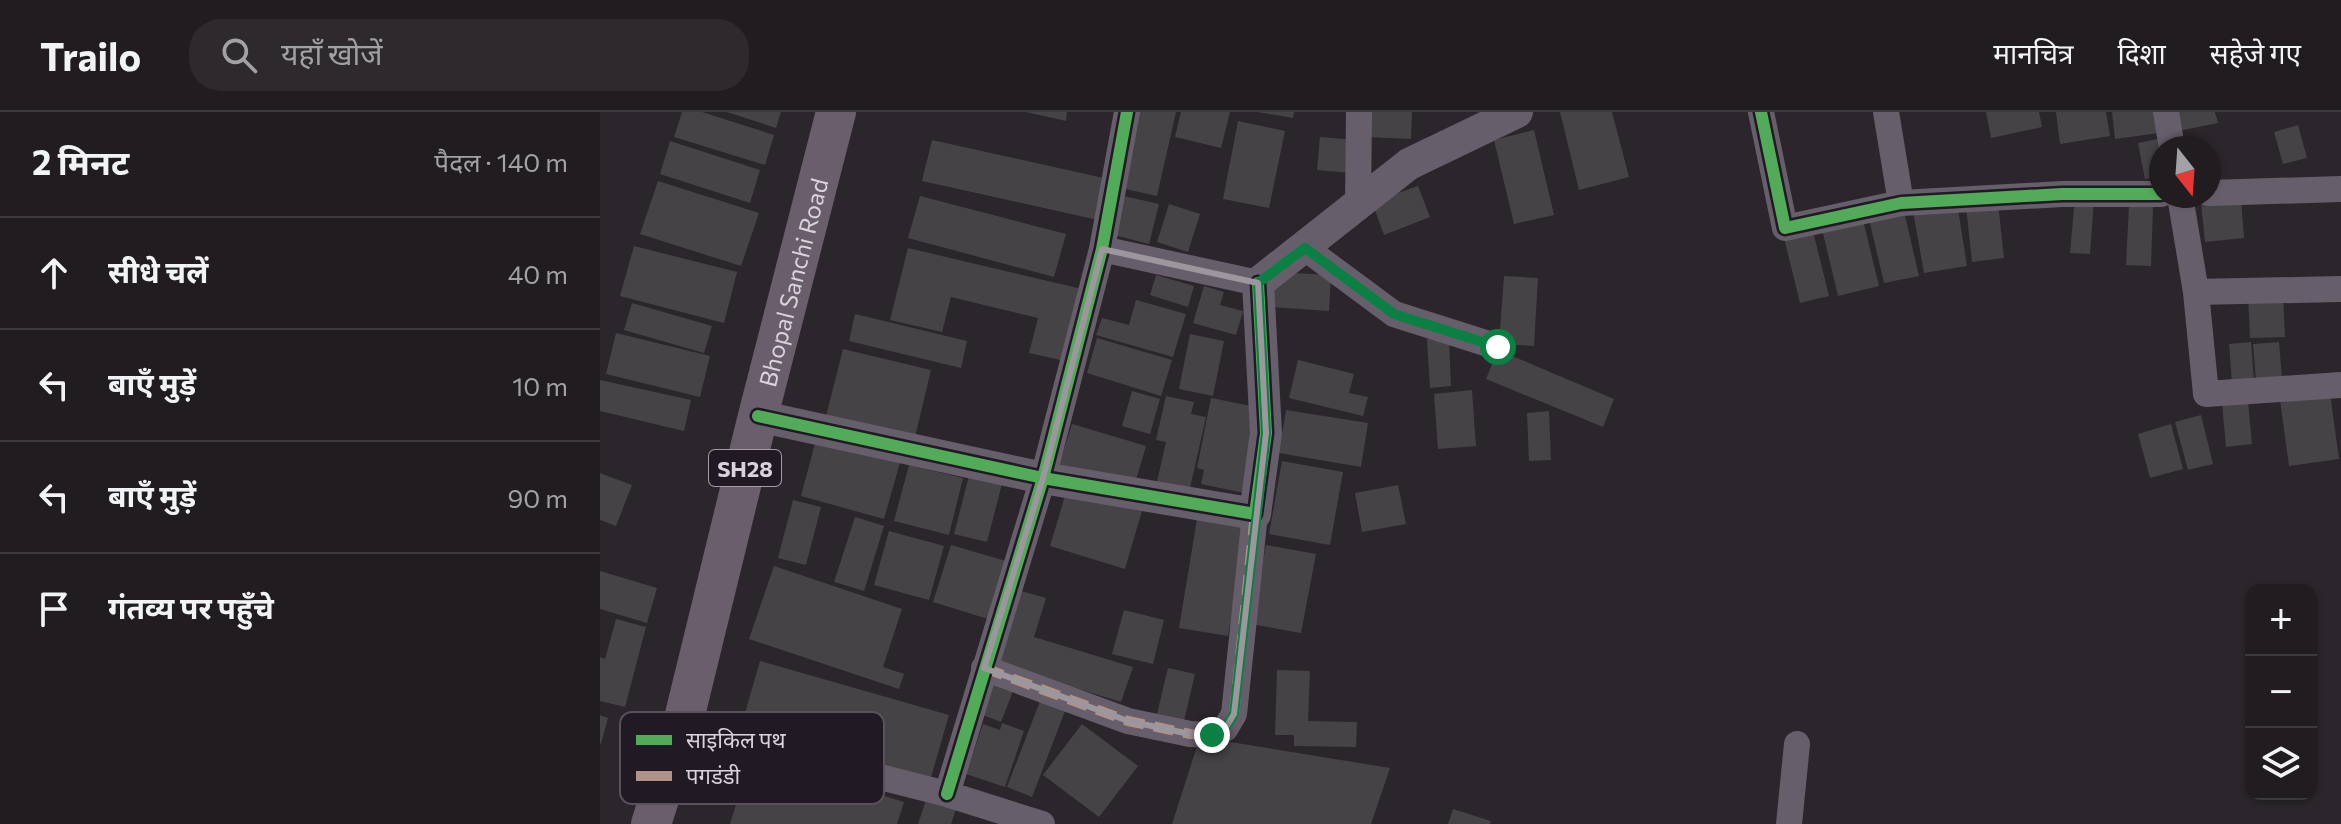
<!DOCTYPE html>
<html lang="hi">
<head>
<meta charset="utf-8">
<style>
  :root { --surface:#201c20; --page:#2d292d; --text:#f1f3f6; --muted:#a2a1a5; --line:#3d3a3e }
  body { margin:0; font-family:Commissioner,"Noto Sans Devanagari",sans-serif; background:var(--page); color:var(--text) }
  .controls { position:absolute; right:24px; bottom:24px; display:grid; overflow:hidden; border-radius:16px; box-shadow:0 2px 6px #0004 }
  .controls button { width:72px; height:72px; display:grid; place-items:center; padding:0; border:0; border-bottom:2px solid var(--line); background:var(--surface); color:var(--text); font:40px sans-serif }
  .compass { position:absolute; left:1549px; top:24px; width:72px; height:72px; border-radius:50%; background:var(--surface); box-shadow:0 2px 6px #0004; rotate:163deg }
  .stop { position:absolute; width:24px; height:24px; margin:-18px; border:6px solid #0b8043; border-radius:50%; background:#fff }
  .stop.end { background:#0b8043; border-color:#fff; box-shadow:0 2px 8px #0008 }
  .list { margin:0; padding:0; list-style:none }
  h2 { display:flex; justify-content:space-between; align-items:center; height:104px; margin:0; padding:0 32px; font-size:34px }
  h2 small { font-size:26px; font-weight:400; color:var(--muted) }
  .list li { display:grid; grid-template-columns:52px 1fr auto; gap:24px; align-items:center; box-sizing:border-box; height:112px; padding:0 32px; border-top:2px solid var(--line) }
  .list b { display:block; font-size:30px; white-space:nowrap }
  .list em { font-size:26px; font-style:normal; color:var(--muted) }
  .icon { flex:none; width:44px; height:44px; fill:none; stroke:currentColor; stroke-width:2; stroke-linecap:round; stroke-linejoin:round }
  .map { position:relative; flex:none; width:1741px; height:712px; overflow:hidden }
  header { display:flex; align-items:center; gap:48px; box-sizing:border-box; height:112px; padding:0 40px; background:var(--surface); border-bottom:2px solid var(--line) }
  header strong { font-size:38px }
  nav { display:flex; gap:44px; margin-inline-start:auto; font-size:28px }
  .search { width:560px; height:72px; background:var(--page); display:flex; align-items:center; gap:20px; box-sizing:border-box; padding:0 28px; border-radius:32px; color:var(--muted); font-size:30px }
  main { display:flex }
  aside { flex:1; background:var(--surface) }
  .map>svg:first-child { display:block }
</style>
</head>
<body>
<header>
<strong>Trailo</strong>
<div class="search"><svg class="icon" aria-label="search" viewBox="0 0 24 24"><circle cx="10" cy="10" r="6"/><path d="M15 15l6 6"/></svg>यहाँ खोजें</div>
<nav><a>मानचित्र</a><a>दिशा</a><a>सहेजे गए</a></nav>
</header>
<main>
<aside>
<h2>2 मिनट<small>पैदल · 140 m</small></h2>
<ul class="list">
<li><svg class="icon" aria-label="ahead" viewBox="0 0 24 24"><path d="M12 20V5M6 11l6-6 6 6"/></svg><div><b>सीधे चलें</b></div><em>40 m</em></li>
<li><svg class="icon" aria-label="left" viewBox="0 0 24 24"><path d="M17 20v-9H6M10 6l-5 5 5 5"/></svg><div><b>बाएँ मुड़ें</b></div><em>10 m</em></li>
<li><svg class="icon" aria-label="left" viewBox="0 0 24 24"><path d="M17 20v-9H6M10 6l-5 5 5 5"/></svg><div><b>बाएँ मुड़ें</b></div><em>90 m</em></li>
<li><svg class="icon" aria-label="arrive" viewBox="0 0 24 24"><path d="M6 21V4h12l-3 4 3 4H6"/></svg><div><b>गंतव्य पर पहुँचे</b></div></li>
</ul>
</aside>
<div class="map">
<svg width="1741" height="712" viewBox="0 0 1741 712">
  <rect width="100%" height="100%" fill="#2a262b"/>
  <!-- building -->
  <path fill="#464347" d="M82,0h20l72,23 -9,30 -91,-28z
    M127,0h54l-5,16z
    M426,0h41l-1,9z
    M538,0h38l-19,84 -36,-8z
    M581,0h49l-9,36 -46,-11z
    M658,0h36l-1,6z
    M767,0h45l-1,27 -45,-2z
    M960,0h52l17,65 -50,13z
    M1386,0h53l3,15 -51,11z
    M1456,0h50l4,24 -50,8z
    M1512,0h45l2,21 -44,6z
    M1574,0h41l3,11 -40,8z
    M638,9l47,10 -16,77 -46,-9z
    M1698,13l9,33 -24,6 -9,-32z
    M934,18l20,85 -40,9 -20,-84z
    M720,25l35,3 -3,33 -35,-3z
    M1562,26l-1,38 -16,3 -7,-36z
    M332,28l176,39 -10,41 -176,-39z
    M70,29l90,29 -10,33 -90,-29z
    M58,69l101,32 -18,53 -101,-32z
    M818,74l12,31 -46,18 -12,-33z
    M320,84l146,38 -12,43 -146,-39z
    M524,84l35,8 -10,40 -35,-9z
    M1475,85l19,2 -4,55 -20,-1z
    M1641,87l3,39 -39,4 -4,-39z
    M1357,91l10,63 -43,7 -11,-62z
    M1398,91l6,55 -32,4 -6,-56z
    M569,92l31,10 -12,38 -31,-10z
    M1529,93l24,1 -2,60 -25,-1z
    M1304,99l15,65 -35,7 -15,-64z
    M1263,108l16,66 -41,10 -16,-67z
    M1213,119l16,65 -29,7 -16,-65z
    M34,134l103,26 -13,51 -104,-27z
    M308,136l174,41 -17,72 -36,-8 9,-35 -87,-21 -9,35 -52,-12z
    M674,160l57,3 -2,36 -58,-4z
    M556,163l38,11 -6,21 -38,-12z
    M904,164l34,2 -4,68 -35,-2z
    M604,174l20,6 -4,13 23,6 -7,24 -43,-12z
    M1683,180l2,45 -35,1 -2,-44z
    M536,188l50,14 -13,43 -77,-22 6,-17 27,7z
    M32,191l80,23 -8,27 -80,-23z
    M255,202l112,27 -6,27 -112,-27z
    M16,221l94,23 -10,41 -94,-23z
    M590,222l34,7 -11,55 -34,-7z
    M497,226l75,22 -11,36 -74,-23z
    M849,226l2,48 -21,2 -3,-49z
    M1651,230l3,40 -22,1 -3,-39z
    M1679,230l3,37 -26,2 -3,-37z
    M243,237l88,21 -19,80 -89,-22z
    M898,238l116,49 -11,28 -117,-48z
    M698,248l56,14 -5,19 19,4 -5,19 -74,-18z
    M0,268l91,20 -7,31 -84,-20z
    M872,278l4,56 -38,3 -4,-55z
    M532,279l28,8 -10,35 -28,-8z
    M1730,281l9,66 -50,7 -9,-66z
    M566,284l28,6 -3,12 15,3 -18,80 -33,-7 11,-48 -10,-2z
    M611,286l50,10 -17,85 -43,-9 3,-14 -7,-2z
    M1648,289l4,43 -26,3 -4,-44z
    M686,298l82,13 -7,44 -82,-14z
    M949,299l2,49 -22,1 -2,-48z
    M1601,303l12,49 -25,6 -13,-48z
    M472,312l74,22 -12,41 -75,-22z
    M1571,312l12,45 -33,9 -12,-44z
    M217,324l84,23 -17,60 -83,-23z
    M682,349l61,11 -13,73 -61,-11z
    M309,353l54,13 -14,57 -55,-14z
    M370,360l33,8 -16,62 -33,-8z
    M0,361l32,12 -16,41 -16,-6z
    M798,373l8,39 -44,8 -7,-39z
    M467,377l75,22 -17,58 -75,-23z
    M193,388l28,7 -15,58 -28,-7z
    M255,405l29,9 -20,65 -30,-9z
    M597,407l50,8 -19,109 -49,-8z
    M289,419l55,15 -15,54 -55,-15z
    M351,433l55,16 -18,58 -55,-17z
    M666,433l50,9 -15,79 -50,-9z
    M174,454l128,43 -19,58 21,7 -5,15 -150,-50z
    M0,459l57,17 -10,35 -47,-14z
    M421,479l25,7 -12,39 99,30 -12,35 -124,-38z
    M524,498l40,10 -11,44 -41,-10z
    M16,507l30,8 -21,80 -25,-6v-44l5,2z
    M160,549l189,54 -19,66 -189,-54z
    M568,556l27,6 -12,51 -27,-7z
    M677,558l33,1 -2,50 49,1 -1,25 -62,-1v-11h-19z
    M394,566l21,8 -14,36 -21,-8z
    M442,584l25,10 -35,91 -25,-10z
    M0,603l8,3 -7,26 -1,-1z
    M402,611l22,8 -19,56 -39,-13 17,-50 17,6z
    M482,612l56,42 -39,51 -56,-42z
    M600,625l190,31 -19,56h-199z
    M151,644l153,46 -7,22h-167z
    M326,688l30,9 -5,15h-33z
    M853,697l38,12 -1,3h-42z"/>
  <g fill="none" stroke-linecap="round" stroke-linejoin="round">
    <!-- minor -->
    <path stroke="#675e6b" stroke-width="26" d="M1161,0l24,116 116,-25 161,-9h99
      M1286,0l15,91
      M1566,0l6,36
      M1609,81l132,-4
      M1580,84l16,96 10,102 135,-9
      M758,93l1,-93
      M705,136l89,66 104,33
      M502,137l156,34
      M1596,180l145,-3
      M384,556l144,53 62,13 22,1 13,-6 9,-15 21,-200
      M82,615l265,67 95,30
      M347,682l96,-316 59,-229 25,-137
      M1189,712l8,-80"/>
    <!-- tertiary -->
    <path stroke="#675e6b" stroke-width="32" d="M158,304l285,62 212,36 11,-81 -8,-150 151,-119 108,-52"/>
    <!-- primary -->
    <path stroke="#6a5e6c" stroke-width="40" id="s1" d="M51,712l31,-97 76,-311 78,-304"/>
    <!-- quiet -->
    <path stroke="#af9288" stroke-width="10" stroke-dasharray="20 10" stroke-linecap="butt" d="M384,556l144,53 62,13 22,1 13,-6 9,-15 21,-200"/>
    <!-- cycleway casing -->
    <g stroke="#211a24" stroke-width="17">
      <path id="cycleway" d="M1161,0l24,116 116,-25 161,-9h99
        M158,304l285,62 212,36 11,-81 -8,-150
        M347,682l96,-316 59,-229 25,-137"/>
    </g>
    <!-- cycleway -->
    <use href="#cycleway" stroke="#51ab58" stroke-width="12"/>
  </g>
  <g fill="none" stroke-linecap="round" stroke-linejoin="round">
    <!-- route -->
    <path stroke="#0b8043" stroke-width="10" d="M612,623l13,-6 9,-15 32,-281 -8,-150 47,-35 89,66 104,33"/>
  </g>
  <!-- marked area -->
  <path fill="none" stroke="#9c969d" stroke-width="6" stroke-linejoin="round" d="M502,137l156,34 8,150 -32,281 -9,15 -35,5 -62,-13 -144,-53 59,-190z"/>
  <g text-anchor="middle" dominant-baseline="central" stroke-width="6" stroke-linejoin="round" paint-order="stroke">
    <!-- shield labels -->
    <rect fill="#211a24" stroke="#a29ca4" stroke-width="2" x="109" y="338" width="72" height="36" rx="6"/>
    <g font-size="22" font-weight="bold" fill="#d9d3db">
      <text x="145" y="356">SH28</text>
    </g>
    <!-- street labels -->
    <g font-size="24" fill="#d9d3db" stroke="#211a24">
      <text stroke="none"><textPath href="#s1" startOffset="560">Bhopal Sanchi Road</textPath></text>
    </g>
  </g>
  <!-- legend -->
  <rect x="20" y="600" width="264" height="92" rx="12" fill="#211a24" stroke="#58525b" stroke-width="2"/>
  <rect x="36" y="623" width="36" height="10" fill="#51ab58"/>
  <rect x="36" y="659" width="36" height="10" fill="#af9288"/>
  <g font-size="22" fill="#d9d3db">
    <text x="86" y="636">साइकिल पथ</text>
    <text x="86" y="672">पगडंडी</text>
  </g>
</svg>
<div class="controls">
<button>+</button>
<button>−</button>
<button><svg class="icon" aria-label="layers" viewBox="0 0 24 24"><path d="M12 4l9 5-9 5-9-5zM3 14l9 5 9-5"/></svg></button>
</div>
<svg class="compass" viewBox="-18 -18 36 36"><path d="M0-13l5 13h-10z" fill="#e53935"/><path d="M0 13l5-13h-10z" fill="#a2a1a5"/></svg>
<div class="stop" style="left:898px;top:235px"></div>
<div class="stop end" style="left:612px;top:623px"></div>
</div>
</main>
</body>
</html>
